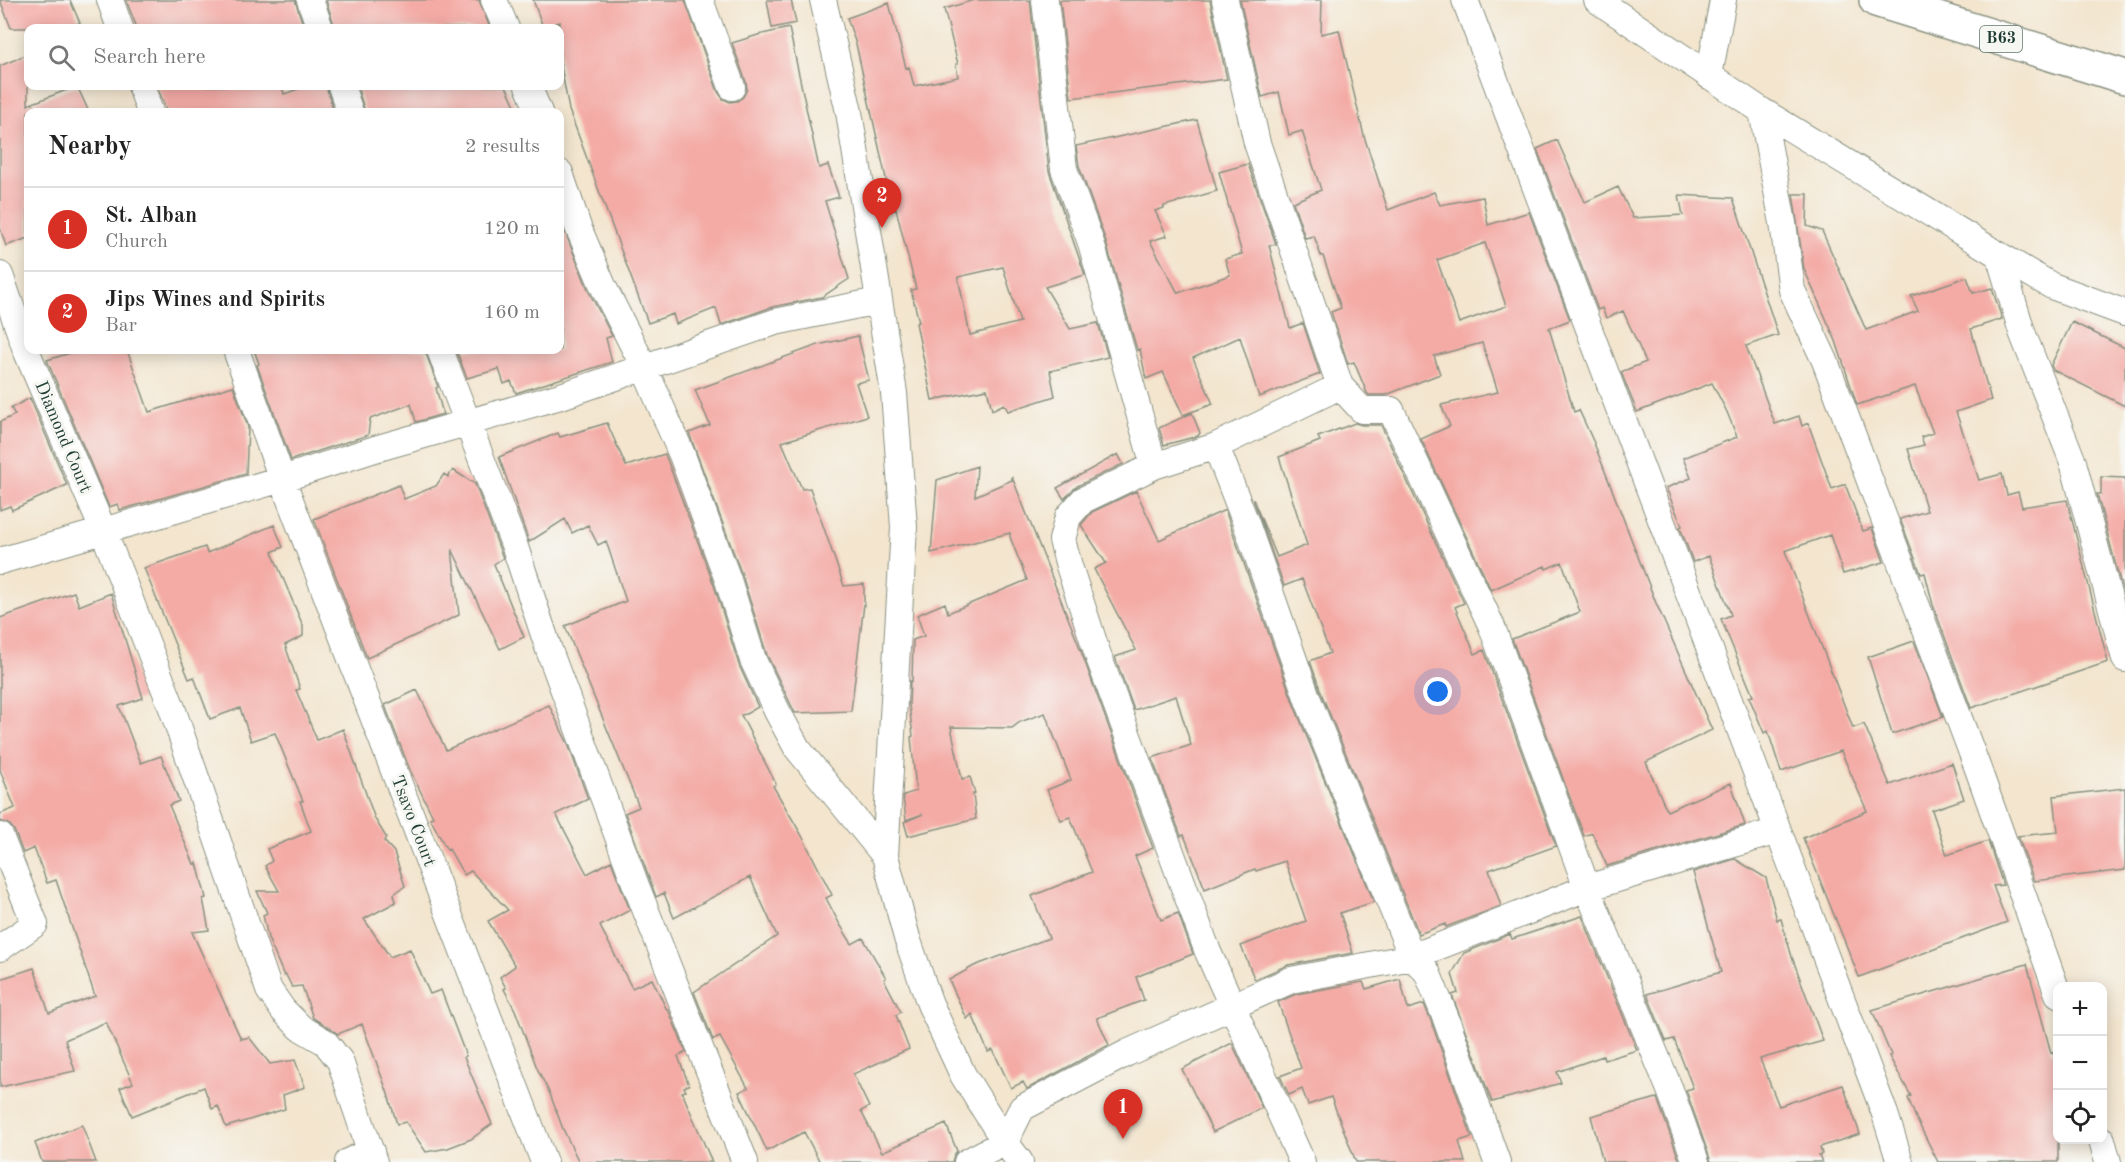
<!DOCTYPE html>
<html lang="en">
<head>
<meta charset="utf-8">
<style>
  :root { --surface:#fff; --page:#f6f6f6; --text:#222; --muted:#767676; --line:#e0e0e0; --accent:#d93025 }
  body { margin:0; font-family:"Old Standard TT",serif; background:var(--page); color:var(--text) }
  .controls { position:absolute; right:18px; bottom:18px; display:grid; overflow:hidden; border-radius:12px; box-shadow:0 3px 15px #0003 }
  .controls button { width:54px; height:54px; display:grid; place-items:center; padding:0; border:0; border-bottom:2px solid var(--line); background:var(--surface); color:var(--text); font:30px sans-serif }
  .you { position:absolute; left:1438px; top:692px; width:21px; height:21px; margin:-15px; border:4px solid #fff; border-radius:50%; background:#1a73e8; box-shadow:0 0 0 9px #1a73e833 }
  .badge { display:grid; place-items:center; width:39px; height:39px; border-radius:50%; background:var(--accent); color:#fff; font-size:20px; font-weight:700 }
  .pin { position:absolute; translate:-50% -50px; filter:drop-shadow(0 2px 3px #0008) }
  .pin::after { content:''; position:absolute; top:32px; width:21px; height:18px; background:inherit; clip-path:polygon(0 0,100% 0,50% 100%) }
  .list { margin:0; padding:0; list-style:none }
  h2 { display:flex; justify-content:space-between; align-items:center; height:78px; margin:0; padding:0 24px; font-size:26px }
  h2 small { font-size:20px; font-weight:400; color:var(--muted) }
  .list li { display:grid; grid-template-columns:39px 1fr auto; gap:18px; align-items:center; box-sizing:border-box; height:84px; padding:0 24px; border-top:2px solid var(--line) }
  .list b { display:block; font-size:22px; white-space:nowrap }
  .list p { margin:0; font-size:20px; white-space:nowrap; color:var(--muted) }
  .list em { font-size:20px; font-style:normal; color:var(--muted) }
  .icon { flex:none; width:33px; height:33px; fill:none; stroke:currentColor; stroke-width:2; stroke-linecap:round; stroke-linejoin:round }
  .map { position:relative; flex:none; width:2125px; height:1162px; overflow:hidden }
  .search { position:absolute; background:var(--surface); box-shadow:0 3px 15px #0003; left:24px; top:24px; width:540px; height:66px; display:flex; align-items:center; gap:15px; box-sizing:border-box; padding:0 21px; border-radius:12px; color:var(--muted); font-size:22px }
  .panel { position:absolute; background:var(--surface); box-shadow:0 3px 15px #0003; left:24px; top:108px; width:540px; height:246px; border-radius:12px }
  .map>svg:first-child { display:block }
</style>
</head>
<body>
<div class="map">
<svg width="2125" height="1162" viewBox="0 0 2125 1162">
  <rect width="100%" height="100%" fill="#f6f6f2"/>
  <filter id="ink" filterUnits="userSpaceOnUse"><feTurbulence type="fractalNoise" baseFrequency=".0167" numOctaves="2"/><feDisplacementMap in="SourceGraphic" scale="12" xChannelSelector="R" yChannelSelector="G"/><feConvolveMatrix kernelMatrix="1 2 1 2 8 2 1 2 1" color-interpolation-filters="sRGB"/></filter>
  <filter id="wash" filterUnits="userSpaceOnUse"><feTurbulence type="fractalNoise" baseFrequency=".008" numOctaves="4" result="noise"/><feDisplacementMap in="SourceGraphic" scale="24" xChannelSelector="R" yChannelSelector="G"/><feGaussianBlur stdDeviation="1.35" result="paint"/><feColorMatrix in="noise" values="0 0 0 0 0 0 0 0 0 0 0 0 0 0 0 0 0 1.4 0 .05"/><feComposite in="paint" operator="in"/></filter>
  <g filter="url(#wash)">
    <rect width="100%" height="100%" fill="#f3e5ce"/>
    <g id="blocks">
      <!-- building -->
      <path fill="#f4aba6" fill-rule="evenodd" d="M0,0h70l10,23 -16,5h-53z
        M126,0h169l9,28h-167z
        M326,0h153l11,28h-155z
        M533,0h152l33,92 5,7 7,3 7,-1 6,-4 4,-8 -1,-7 -14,-39 26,-8 31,-7 30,140 9,-3 11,32 -14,4 24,78 -27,18 -50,10 -51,18 -5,-17 -40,16 -3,-10 -25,9 -79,-213 -9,-49v-39l-17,5z
        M767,0h24l5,23 -24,5z
        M974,0h56l19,171 36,104 -40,12 25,42 28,-6 10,34 -58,14 5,25 -47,15 -4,-7 -12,6 -5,-21 -55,11 -16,-77 3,-1 -8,-32 5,-1 -20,-80 -3,1 -37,-166 -9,-26 42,-15 17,65 3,-1 5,19 44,-9 -2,-13h2l-14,-55zM1003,267l17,55 -50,13 -12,-58z
        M1060,0h150l17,79 -156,19z
        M1240,0h82l-1,34 18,-4 25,106 24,74 46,-18 6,13 43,-8 5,28 41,-13 41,108 -21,8 25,84 5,-2 15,33 62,160 56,127 -66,32 21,49 64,-28 14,42 -138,41 -15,-33 -8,3 -72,-197 68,-27 -18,-50 -16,7 -1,-3 -54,24 -70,-151 29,-13 -9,-21 57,-13 -16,-49 -48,13 6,18 -54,21h-17l-2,-2 -13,-31 -6,2 -17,-52 10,-4 -18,-52h-2l-7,-20 -9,2 -12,-36 28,-12 -19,-59 -13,4 -10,-43 -17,5zM1485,243l21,63 -47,17 -22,-63z
        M28,54v51l49,-19 12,26h-61v126l-22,8 -6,-18v-162z
        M157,86h125l2,8 23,-8h19l8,26h-167z
        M357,86h149l12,26h-153z
        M1197,120l20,71 -53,15v2l-9,3 12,25 -17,5 28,52 52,-18 -5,-16 17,-5 -23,-82 29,-8 28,80 -7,1 21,83 13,-5 17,51 -61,23 -19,-60 -47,21 20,46 -30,11 -20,-43 -17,7 -6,-30 -3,1 -32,-111 -26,-73 -3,-20z
        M1557,140l28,62 33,-15 15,31 50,-3 -4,-20 54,3 45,137 -32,11 29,78 24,-8 3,10 6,-3 24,66 13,-5 18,47 9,-3 12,34 -41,12 -13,-39 -45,16 68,177 11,-4 26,61 62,-22 12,36 -32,11 15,45 41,-14 15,44 -10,1 14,36 -148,55 -56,-139 64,-27 -26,-60 -60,21 -13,-41 -4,2 -15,-36 4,-1 -32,-77 10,-4 -22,-59 -16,6 -13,-35 2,-1 -16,-38 25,-10 -8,-20 54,-21 -10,-25 -15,-29 -75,29 -16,-40 25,-10 -23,-51 -17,7 -4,-10 -4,2 -61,-161z
        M1793,194h15l-1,32 15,5 44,99 52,-19 -7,-15 56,-19 6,16 19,-5 10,31 -31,10 20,71 -35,12 23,68 23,-6 5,21 11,-3 4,15 45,-7 41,162 -137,46 -38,-103 -8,-32 -4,1 -21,-55 27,-8 -19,-62 16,-4 -3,-8 12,-4 -18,-47 -58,19 -21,-64 -32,-72z
        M560,219l29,73 23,44 -6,2 6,24 -96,31 -5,-12 -7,3 -5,-15 -32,9 -11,-28h104z
        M2072,322l53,26v58l-72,-36 -2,-5z
        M858,336l11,44 -13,3 11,33 -85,26 20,47 8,-1 34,98 20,-2v20l-13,107 -56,2 -28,-58 -25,-80 -53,-142 21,-8 -15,-35 123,-45z
        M80,350h47l22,62 84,-26 15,41 -2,47 -126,36 -2,-6 -9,3 -62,-147z
        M254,350h171l13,37 -2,1 7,26 -27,8 -5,-18 -41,15 -2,16 -77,25 -34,-95 2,-1z
        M30,398l37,87 -55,25 -2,-4 -10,4v-88l15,-7 -4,-7z
        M1192,413l8,20 -2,3 -34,9 -5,-17z
        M607,423l19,43 39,-12 49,131 25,80 19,42 -12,7 -5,1 35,69 -3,2 28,48 31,61 -6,3 13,25 13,21 11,-6 23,40 -2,1 17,33 -5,3 13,34 -56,25 16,33 -8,4 21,41 64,-28 11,27 -3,4 -2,7h-132l-16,-30 -37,19 -28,-59 9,-4 -28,-51 -7,3 -19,-48 83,-56 -27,-59 -76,41 -10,-25 -8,4 -31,-84 14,-6 -74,-181 61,-25 -20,-60 -8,4 -10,-20 -16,8 -7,-14 -36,23 -30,-85 59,-24 2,4z
        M1355,423l7,2h19l83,178 -9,4 20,47 9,-4 72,196 -67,24 12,36 -55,21 -1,-3 -26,10 -97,-239 -12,-34 20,-8 -28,-74 -18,7 -31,-87 24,58 30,-12 -28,-88 41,-16 -2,-4z
        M1118,454l5,10 -46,22 -13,13 -7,-11z
        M977,466l-2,30 37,-16v-3l66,166 75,205 -18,8 26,64 17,-7 15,41 -57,23 8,23 -47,18 12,27 -82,44 -4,-7 -12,6 -18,-38 -5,2 -16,-38 -5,5 -18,-39 25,-14 75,-28 -17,-42 60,-24 -22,-55 -9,3 -14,-30 24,-10 -26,-67 -25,9 -8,6 -61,-1 11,52 8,-2 5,16 -2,1 3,25 -68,17 -4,-14 19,-8 -17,6 -3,-23 1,-2 12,-4 -5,-54 2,-1 -4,-31 1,-24h2l1,-41 11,-4 -7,-21 28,-12 3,10 79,-33 -17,-43v-4l-79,20 6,-73z
        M453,470l22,14 28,74 -9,6 30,73 -24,12 -48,-100 7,66 -92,43 -53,-139 85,-34 5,14 32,-13 8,-12 4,3z
        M2101,477l24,1v122l-28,-106h4z
        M1136,491l23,49 66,-30 69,195 80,197 -34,11 13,40 -65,12 -32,14 -2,-1 -13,-32 65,-25 -21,-60 -29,10 -1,-2 -50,20 -21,-54 -3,1 -29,-78 39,-13 -15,-49 -42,14 -19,-53 21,-7 -42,-81 12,-6 -25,-38 11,-13z
        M274,525l9,22 -11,5 31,74v10l-18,9 15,44 -4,1 21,50 26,-11 32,90 11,18 -2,4 10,11 11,34 -11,8 2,8 -32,17 26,38 20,-8 20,45 11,-4 25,66 -2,1 28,67 -21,15 -23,9 -22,4 -20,-30 -9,2 -10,-33 -25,-67 -24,10 -25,-16 -11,-32 -10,1 -6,-12 -2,1 -16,-38 -5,-23 4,-2 -10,-22h22l-14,-25 7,-5 -5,-12 44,-18 -11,-30h3l-28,-68 -24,8 -11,-33 -30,11 -16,-42 -5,2 -45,-111 61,-21 2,6z
        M74,592l5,14 32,-13 32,105 -24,8 22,57 20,-7 18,45 -10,4 25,59 3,-1 9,35 -3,1 6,31 -17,2 49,107 8,-2 21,27 25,-4 10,27 -22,8 2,14 -59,18 -8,-21 -6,3 -8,-22 -72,29 -12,-28 13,-5 -27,-61 -41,18 10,31 -75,16v-108l34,-11 15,45 46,-17 -39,-116 -9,3 -13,-35 -11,5 -9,-23 -5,-6 -9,-3v-7l15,-6 -15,-38v-152z
        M1914,641l29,76 -51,17 -24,-77z
        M417,690l29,60 103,-45 19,39 20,55 -32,15 31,60 24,-13 19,49 -30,16 32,62 20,-9 15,31 1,-1 18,43 -8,4 11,29 -5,2 2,4 -4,1 30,70h-133l-16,-33 -13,-35 -13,-26 -22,-58 -11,-21 2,-1 -6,-11 15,-11 -27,-45 20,-11 -37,-39 -7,4 -15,-26 -2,1 -17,-32 3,-1 -23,-47 -23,-59 -2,-6z
        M2125,788v82l-91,11 -16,-45 40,-4 -4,-36z
        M1735,859l31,19 11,42 4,-1 11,38 31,84 -63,18 19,47 64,-21 17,49 -40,13 2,7 -3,1 3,7h-111l-25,-72 7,-2 -19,-49 -8,2 -19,-47 74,-22 -28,-100z
        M1582,916l55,134 -33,10 -1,-4 -46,16 4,11 -69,19 -40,-107 6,-2 -6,-19 12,-21 46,-19 2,5z
        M2027,964l24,89 2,-1 5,14v96h-120l-22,-44 -8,-20 3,-2 -22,-40 2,-1 -19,-45z
        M1400,979l8,30 16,-5 7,17 41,116 -13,4 6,21h-109l-25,-65 -23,8 -6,-16 -13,6 -9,-19 21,-8 -23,-66 18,-8 67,-12 3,7z
        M1232,1043l30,65 -49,24 -31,-63z
        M1657,1098l23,64h-77l-12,-46z
        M82,1125l14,37h-54l-7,-19z"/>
    </g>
  </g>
  <g filter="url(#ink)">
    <use href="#blocks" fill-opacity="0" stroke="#899181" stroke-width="1.5"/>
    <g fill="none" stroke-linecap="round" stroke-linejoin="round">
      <!-- minor casing -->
      <g stroke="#899181" stroke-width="28">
        <path id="minor" d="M110,0l10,28
          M310,0l10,28
          M494,0l12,28
          M700,0l32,87
          M823,0l26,112 45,281 10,134 -19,329 22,82 23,66 33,71 42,67 15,20
          M1045,0l19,169 27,74 63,223
          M1225,0l32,143 83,243 22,24h29l101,217 95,261 83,202 26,72
          M1465,0l420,1114 15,48
          M1597,0l165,111 237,144 53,31 73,27
          M1709,76l14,-76
          M141,86l9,26
          M341,86l9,26
          M528,86l11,26
          M1762,111l21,112 9,67 33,71 153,408 80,225
          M560,173l18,54 25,59 41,81 38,88 46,125 25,80 24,51 20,37 88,108
          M1999,255l23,77 51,130 52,197
          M0,275l26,75 77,180 69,178 97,282 14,20 18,18 24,14 15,19 34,101
          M236,350l46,129 262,683
          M440,350l75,197 34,103 86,233 110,279
          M1216,446l124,-60
          M0,561l282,-82 93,-30 189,-54 211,-73 103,-21
          M0,836l35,88 -35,24
          M2102,1140l6,22
          M348,1162l23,-11
          M967,1162l38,-20 17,-34 105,-55 164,-73 121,-23 175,-69 190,-57
          M1302,1162l-94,-210 -109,-294 -30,-92 -7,-26 6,-23 15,-17 71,-34 62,-20 30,77 62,177 104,257 15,15 18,44 52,146"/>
      </g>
      <!-- trunk casing -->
      <g stroke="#899181" stroke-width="36">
        <path id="trunk" d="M1876,0l249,77"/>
      </g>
      <!-- minor -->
      <use href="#minor" stroke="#fff" stroke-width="26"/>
      <!-- trunk -->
      <use href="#trunk" stroke="#fff" stroke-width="33"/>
    </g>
  </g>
  <g text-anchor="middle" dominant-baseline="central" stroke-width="6" stroke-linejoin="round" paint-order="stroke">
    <!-- shield labels -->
    <rect fill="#f6f6f2" stroke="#60746d" stroke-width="1.5" x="1980" y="26" width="42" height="26" rx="4.5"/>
    <g font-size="16" font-weight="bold" fill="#1f3d34">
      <text x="2001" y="39">B63</text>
    </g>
    <!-- street labels -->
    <g font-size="18" fill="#1f3d34" stroke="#f6f6f2">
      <text transform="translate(63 437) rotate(67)">Diamond Court</text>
      <text transform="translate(413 821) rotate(69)">Tsavo Court</text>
    </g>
  </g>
</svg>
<div class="controls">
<button>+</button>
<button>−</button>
<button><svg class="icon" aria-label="locate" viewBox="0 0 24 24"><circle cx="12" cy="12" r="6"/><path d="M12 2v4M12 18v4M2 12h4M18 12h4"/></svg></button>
</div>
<div class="you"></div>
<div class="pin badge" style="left:1123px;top:1139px">1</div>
<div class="pin badge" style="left:882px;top:228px">2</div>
<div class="search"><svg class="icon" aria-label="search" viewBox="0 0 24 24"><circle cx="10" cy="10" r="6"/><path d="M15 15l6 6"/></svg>Search here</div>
<section class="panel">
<h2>Nearby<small>2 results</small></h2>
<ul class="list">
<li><span class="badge">1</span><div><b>St. Alban</b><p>Church</p></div><em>120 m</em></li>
<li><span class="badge">2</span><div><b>Jips Wines and Spirits</b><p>Bar</p></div><em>160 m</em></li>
</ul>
</section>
</div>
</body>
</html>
